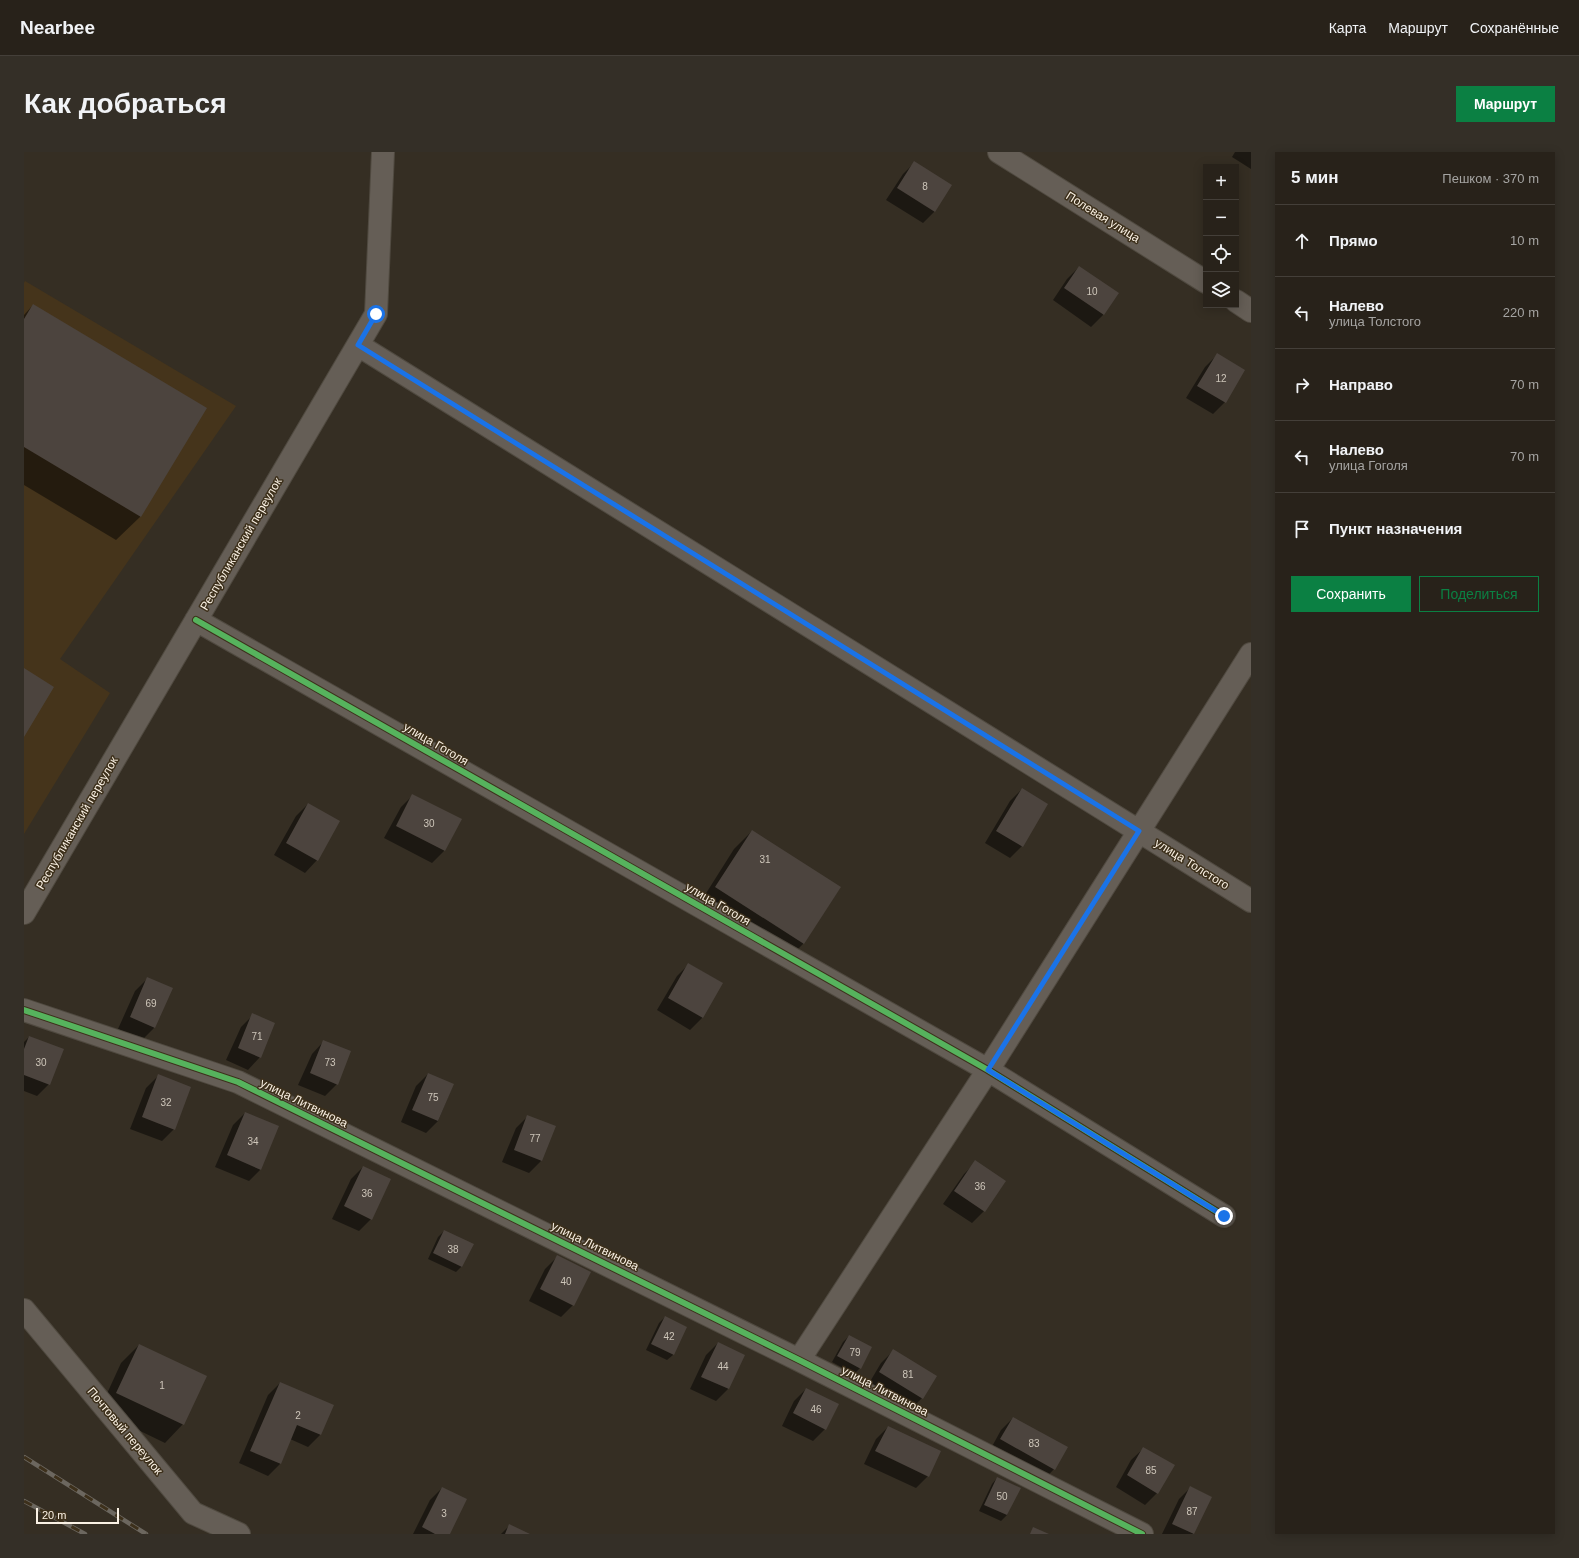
<!DOCTYPE html>
<html lang="ru">
<head>
<meta charset="utf-8">
<style>
  :root { --surface:#28221a; --page:#342f27; --text:#f1f3f6; --muted:#a5a4a2; --line:#443f39; --accent:#0b8043 }
  body { margin:0; font-family:Arial,sans-serif; background:var(--page); color:var(--text) }
  .controls { position:absolute; right:12px; top:12px; display:grid; overflow:hidden; border-radius:0px; box-shadow:0 2px 10px #0003 }
  .controls button { width:36px; height:36px; display:grid; place-items:center; padding:0; border:0; border-bottom:1px solid var(--line); background:var(--surface); color:var(--text); font:20px sans-serif }
  .scale { position:absolute; left:12px; bottom:10px; width:83px; box-sizing:border-box; padding-left:4px; border:2px solid #faf1e4; border-top:0; font-size:11px; line-height:14px; white-space:nowrap; color:#faf1e4; -webkit-text-stroke:3px #3d301b; paint-order:stroke }
  .stop { position:absolute; width:12px; height:12px; margin:-9px; border:3px solid #1a73e8; border-radius:50%; background:#fff }
  .stop.end { background:#1a73e8; border-color:#fff; box-shadow:0 1px 4px #0008 }
  .list { margin:0; padding:0; list-style:none }
  h2 { display:flex; justify-content:space-between; align-items:center; height:52px; margin:0; padding:0 16px; font-size:17px }
  h2 small { font-size:13px; font-weight:400; color:var(--muted) }
  .list li { display:grid; grid-template-columns:26px 1fr auto; gap:12px; align-items:center; box-sizing:border-box; height:72px; padding:0 16px; border-top:1px solid var(--line) }
  .list b { display:block; font-size:15px; white-space:nowrap }
  .list p { margin:0; font-size:13px; white-space:nowrap; color:var(--muted) }
  .list em { font-size:13px; font-style:normal; color:var(--muted) }
  .actions { display:flex; gap:8px; padding:12px 16px }
  .actions a { flex:1; padding:9px 0; border:1px solid var(--accent); border-radius:0px; text-align:center; font-size:14px; color:var(--accent) }
  .actions .main { background:var(--accent); color:#fff }
  .icon { flex:none; width:22px; height:22px; fill:none; stroke:currentColor; stroke-width:2; stroke-linecap:round; stroke-linejoin:round }
  .map { position:relative; flex:none; width:1227px; height:1382px; overflow:hidden; border-radius:0px }
  header { display:flex; align-items:center; gap:24px; box-sizing:border-box; height:56px; padding:0 20px; background:var(--surface); border-bottom:1px solid var(--line) }
  header strong { font-size:19px }
  nav { display:flex; gap:22px; margin-inline-start:auto; font-size:14px }
  .intro { display:flex; align-items:center; justify-content:space-between; box-sizing:border-box; height:96px; padding:0 24px }
  h1 { margin:0; font-size:28px }
  .button { padding:10px 18px; border-radius:0px; background:var(--accent); color:#fff; font-size:14px; font-weight:700 }
  main { display:flex; gap:24px; padding:0 24px }
  aside { flex:1; background:var(--surface); border-radius:0px; box-shadow:0 2px 10px #0003 }
  .map>svg:first-child { display:block }
</style>
</head>
<body>
<header>
<strong>Nearbee</strong>
<nav><a>Карта</a><a>Маршрут</a><a>Сохранённые</a></nav>
</header>
<div class="intro"><h1>Как добраться</h1><a class="button">Маршрут</a></div>
<main>
<div class="map">
<svg width="1227" height="1382" viewBox="0 0 1227 1382">
  <rect width="100%" height="100%" fill="#352e23"/>
  <!-- built -->
  <path fill="#45341b" d="M1,129l211,125 -176,253 50,34 -86,141v-551z"/>
  <!-- shadow -->
  <path fill="#0007" d="M1211,0h16v17l-19,-12z
    M891,10l20,49 -12,12 -37,-23 17,-26z
    M1055,115l39,27 -15,21 -12,12 -38,-27 14,-21z
    M9,153l172,104 -65,108 -24,23 -92,-55v-170z
    M1193,203l8,47 -12,12 -27,-16 19,-31z
    M998,637l25,15 -25,42 -12,12 -25,-15 25,-42z
    M389,643l47,25 -16,31 -12,12 -48,-25 17,-31z
    M284,652l9,56 -12,13 -31,-18 22,-39z
    M728,679l88,57 -37,56 -18,18 -87,-56 36,-57z
    M665,812l33,19 -20,35 -12,12 -33,-20 20,-34z
    M123,827l24,10 -17,39 -12,12 -24,-11 17,-38z
    M229,863l7,42 -12,13 -22,-10 15,-33z
    M5,885l20,47 -12,12 -13,-5v-49z
    M300,889l13,43 -12,12 -27,-11 14,-31z
    M404,922l25,11 -15,36 -12,12 -25,-11 15,-36z
    M134,924l16,53 -12,12 -32,-12 16,-41z
    M221,961l16,56 -12,12 -34,-14 18,-42z
    M504,964l13,45 -12,12 -27,-11 14,-34z
    M952,1010l29,20 -21,29 -12,12 -29,-19 21,-30z
    M339,1015l8,52 -12,12 -27,-12 19,-40z
    M420,1079l18,35 -6,6 -28,-13 10,-22z
    M533,1105l16,48 -12,12 -32,-16 16,-32z
    M641,1165l21,10 -13,28 -6,5 -21,-10 13,-27z
    M825,1184l11,32 -6,6 -22,-12 11,-20z
    M694,1191l10,46 -12,12 -26,-12 16,-34z
    M115,1193l44,79 -18,19 -66,-32 22,-48z
    M869,1199l29,47 -12,12 -42,-25 13,-22z
    M256,1231l52,22 -12,30 -12,12 -18,-8 -10,25 -12,12 -29,-13 29,-68z
    M782,1237l19,40 -12,12 -31,-15 12,-25z
    M989,1266l41,51 -12,13 -53,-30 12,-22z
    M864,1275l40,49 -12,12 -52,-24 12,-25z
    M1120,1296l13,45 -12,12 -29,-18 15,-27z
    M973,1326l22,10 -12,27 -6,6 -22,-10 13,-27z
    M1167,1335l20,10 -18,37h-31l17,-35z
    M418,1336l7,46h-36l17,-34z
    M485,1374l18,8h-26z"/>
  <!-- building -->
  <path fill="#4c443e" d="M890,9l38,24 -17,27 -38,-24z
    M1055,114l40,27 -15,22 -40,-27z
    M9,152l174,104 -66,109 -117,-70v-128z
    M1193,201l28,17 -19,33 -29,-17z
    M0,516l30,19 -30,50z
    M998,636l26,16 -25,43 -27,-16z
    M388,642l50,25 -17,32 -49,-25z
    M284,651l32,18 -22,40 -32,-18z
    M728,678l89,57 -37,57 -89,-57z
    M664,811l35,20 -20,35 -35,-20z
    M123,825l26,11 -18,40 -25,-11z
    M228,861l23,10 -14,35 -23,-10z
    M5,884l35,13 -14,36 -26,-10v-26z
    M299,888l28,11 -13,34 -28,-12z
    M404,921l26,11 -16,37 -26,-11z
    M134,922l33,13 -16,43 -33,-13z
    M221,960l34,14 -18,44 -34,-15z
    M503,963l29,11 -14,35 -28,-11z
    M951,1008l31,21 -21,31 -31,-21z
    M339,1014l28,13 -19,41 -28,-14z
    M420,1078l30,14 -12,23 -29,-14z
    M533,1103l34,17 -17,34 -34,-17z
    M641,1164l22,11 -13,28 -23,-11z
    M825,1183l23,12 -11,22 -24,-13z
    M694,1190l27,13 -16,34 -28,-12z
    M115,1192l68,32 -23,49 -68,-32z
    M869,1197l44,27 -14,23 -44,-27z
    M256,1230l54,23 -13,30 -24,-10 -16,39 -31,-13z
    M782,1236l33,16 -13,26 -33,-17z
    M989,1265l55,30 -13,23 -55,-31z
    M864,1274l53,25 -12,26 -54,-26z
    M1119,1295l32,18 -17,29 -31,-19z
    M973,1325l24,11 -14,27 -23,-10z
    M1166,1334l22,11 -18,37 -22,-10z
    M418,1335l25,12 -17,35h-15l-13,-7z
    M485,1372l21,10h-25z
    M1009,1375l16,7h-19z"/>
  <g fill="none" stroke-linecap="round" stroke-linejoin="round">
    <!-- street casing -->
    <g stroke="#504a40" stroke-width="24">
      <path id="street" d="M975,0l207,130
        M1212,149l15,10
        M334,193l893,556
        M172,468l792,450 236,146
        M0,761l352,-599 7,-162
        M0,858l214,72 561,278 343,174
        M0,1158l169,203 46,21
        M775,1208l189,-290 263,-416"/>
    </g>
    <!-- street -->
    <use href="#street" stroke="#655e56" stroke-width="22"/>
    <!-- rail casing -->
    <g stroke="#6c675f" stroke-width="4.5">
      <path id="rail" d="M0,1305l122,77
        M0,1349l61,33"/>
    </g>
    <!-- rail -->
    <use href="#rail" stroke="#3d301b" stroke-width="3" stroke-dasharray="9" stroke-linecap="butt"/>
    <!-- cycleway casing -->
    <g stroke="#3d301b" stroke-width="8">
      <path id="cycleway" d="M172,468l792,450 236,146
        M0,858l214,72 561,278 343,174"/>
    </g>
    <!-- cycleway -->
    <use href="#cycleway" stroke="#56b35d" stroke-width="6"/>
  </g>
  <g fill="none" stroke-linecap="round" stroke-linejoin="round">
    <!-- route -->
    <path stroke="#1a73e8" stroke-width="5" d="M352,162l-18,31 781,486 -151,239 236,146"/>
  </g>
  <g text-anchor="middle" dominant-baseline="central" stroke-width="3" stroke-linejoin="round" paint-order="stroke">
    <!-- number labels -->
    <g font-size="10" fill="#cec6ba">
      <text x="901" y="34">8</text>
      <text x="1068" y="139">10</text>
      <text x="1197" y="226">12</text>
      <text x="405" y="671">30</text>
      <text x="741" y="707">31</text>
      <text x="127" y="851">69</text>
      <text x="233" y="884">71</text>
      <text x="17" y="910">30</text>
      <text x="306" y="910">73</text>
      <text x="409" y="945">75</text>
      <text x="142" y="950">32</text>
      <text x="511" y="986">77</text>
      <text x="229" y="989">34</text>
      <text x="956" y="1034">36</text>
      <text x="343" y="1041">36</text>
      <text x="429" y="1097">38</text>
      <text x="542" y="1129">40</text>
      <text x="645" y="1184">42</text>
      <text x="831" y="1200">79</text>
      <text x="699" y="1214">44</text>
      <text x="884" y="1222">81</text>
      <text x="138" y="1233">1</text>
      <text x="792" y="1257">46</text>
      <text x="274" y="1263">2</text>
      <text x="1010" y="1291">83</text>
      <text x="1127" y="1318">85</text>
      <text x="978" y="1344">50</text>
      <text x="1168" y="1359">87</text>
      <text x="420" y="1361">3</text>
    </g>
    <!-- street labels -->
    <g font-size="12" fill="#faf1e4" stroke="#3d301b">
      <text transform="translate(1079 65) rotate(32)">Полевая улица</text>
      <text transform="translate(217 392) rotate(-60)">Республиканский переулок</text>
      <text transform="translate(412 592) rotate(30)">улица Гоголя</text>
      <text transform="translate(53 671) rotate(-60)">Республиканский переулок</text>
      <text transform="translate(1168 712) rotate(32)">улица Толстого</text>
      <text transform="translate(694 752) rotate(30)">улица Гоголя</text>
      <text transform="translate(280 951) rotate(26)">улица Литвинова</text>
      <text transform="translate(571 1094) rotate(26)">улица Литвинова</text>
      <text transform="translate(861 1239) rotate(27)">улица Литвинова</text>
      <text transform="translate(101 1279) rotate(50)">Почтовый переулок</text>
    </g>
  </g>
</svg>
<div class="controls">
<button>+</button>
<button>−</button>
<button><svg class="icon" aria-label="locate" viewBox="0 0 24 24"><circle cx="12" cy="12" r="6"/><path d="M12 2v4M12 18v4M2 12h4M18 12h4"/></svg></button>
<button><svg class="icon" aria-label="layers" viewBox="0 0 24 24"><path d="M12 4l9 5-9 5-9-5zM3 14l9 5 9-5"/></svg></button>
</div>
<div class="scale">20 m</div>
<div class="stop" style="left:352px;top:162px"></div>
<div class="stop end" style="left:1200px;top:1064px"></div>
</div>
<aside>
<h2>5 мин<small>Пешком · 370 m</small></h2>
<ul class="list">
<li><svg class="icon" aria-label="ahead" viewBox="0 0 24 24"><path d="M12 20V5M6 11l6-6 6 6"/></svg><div><b>Прямо</b></div><em>10 m</em></li>
<li><svg class="icon" aria-label="left" viewBox="0 0 24 24"><path d="M17 20v-9H6M10 6l-5 5 5 5"/></svg><div><b>Налево</b><p>улица Толстого</p></div><em>220 m</em></li>
<li><svg class="icon" aria-label="right" viewBox="0 0 24 24"><path d="M7 20v-9h11M14 6l5 5-5 5"/></svg><div><b>Направо</b></div><em>70 m</em></li>
<li><svg class="icon" aria-label="left" viewBox="0 0 24 24"><path d="M17 20v-9H6M10 6l-5 5 5 5"/></svg><div><b>Налево</b><p>улица Гоголя</p></div><em>70 m</em></li>
<li><svg class="icon" aria-label="arrive" viewBox="0 0 24 24"><path d="M6 21V4h12l-3 4 3 4H6"/></svg><div><b>Пункт назначения</b></div></li>
</ul>
<div class="actions"><a class="main">Сохранить</a><a>Поделиться</a></div>
</aside>
</main>
</body>
</html>
